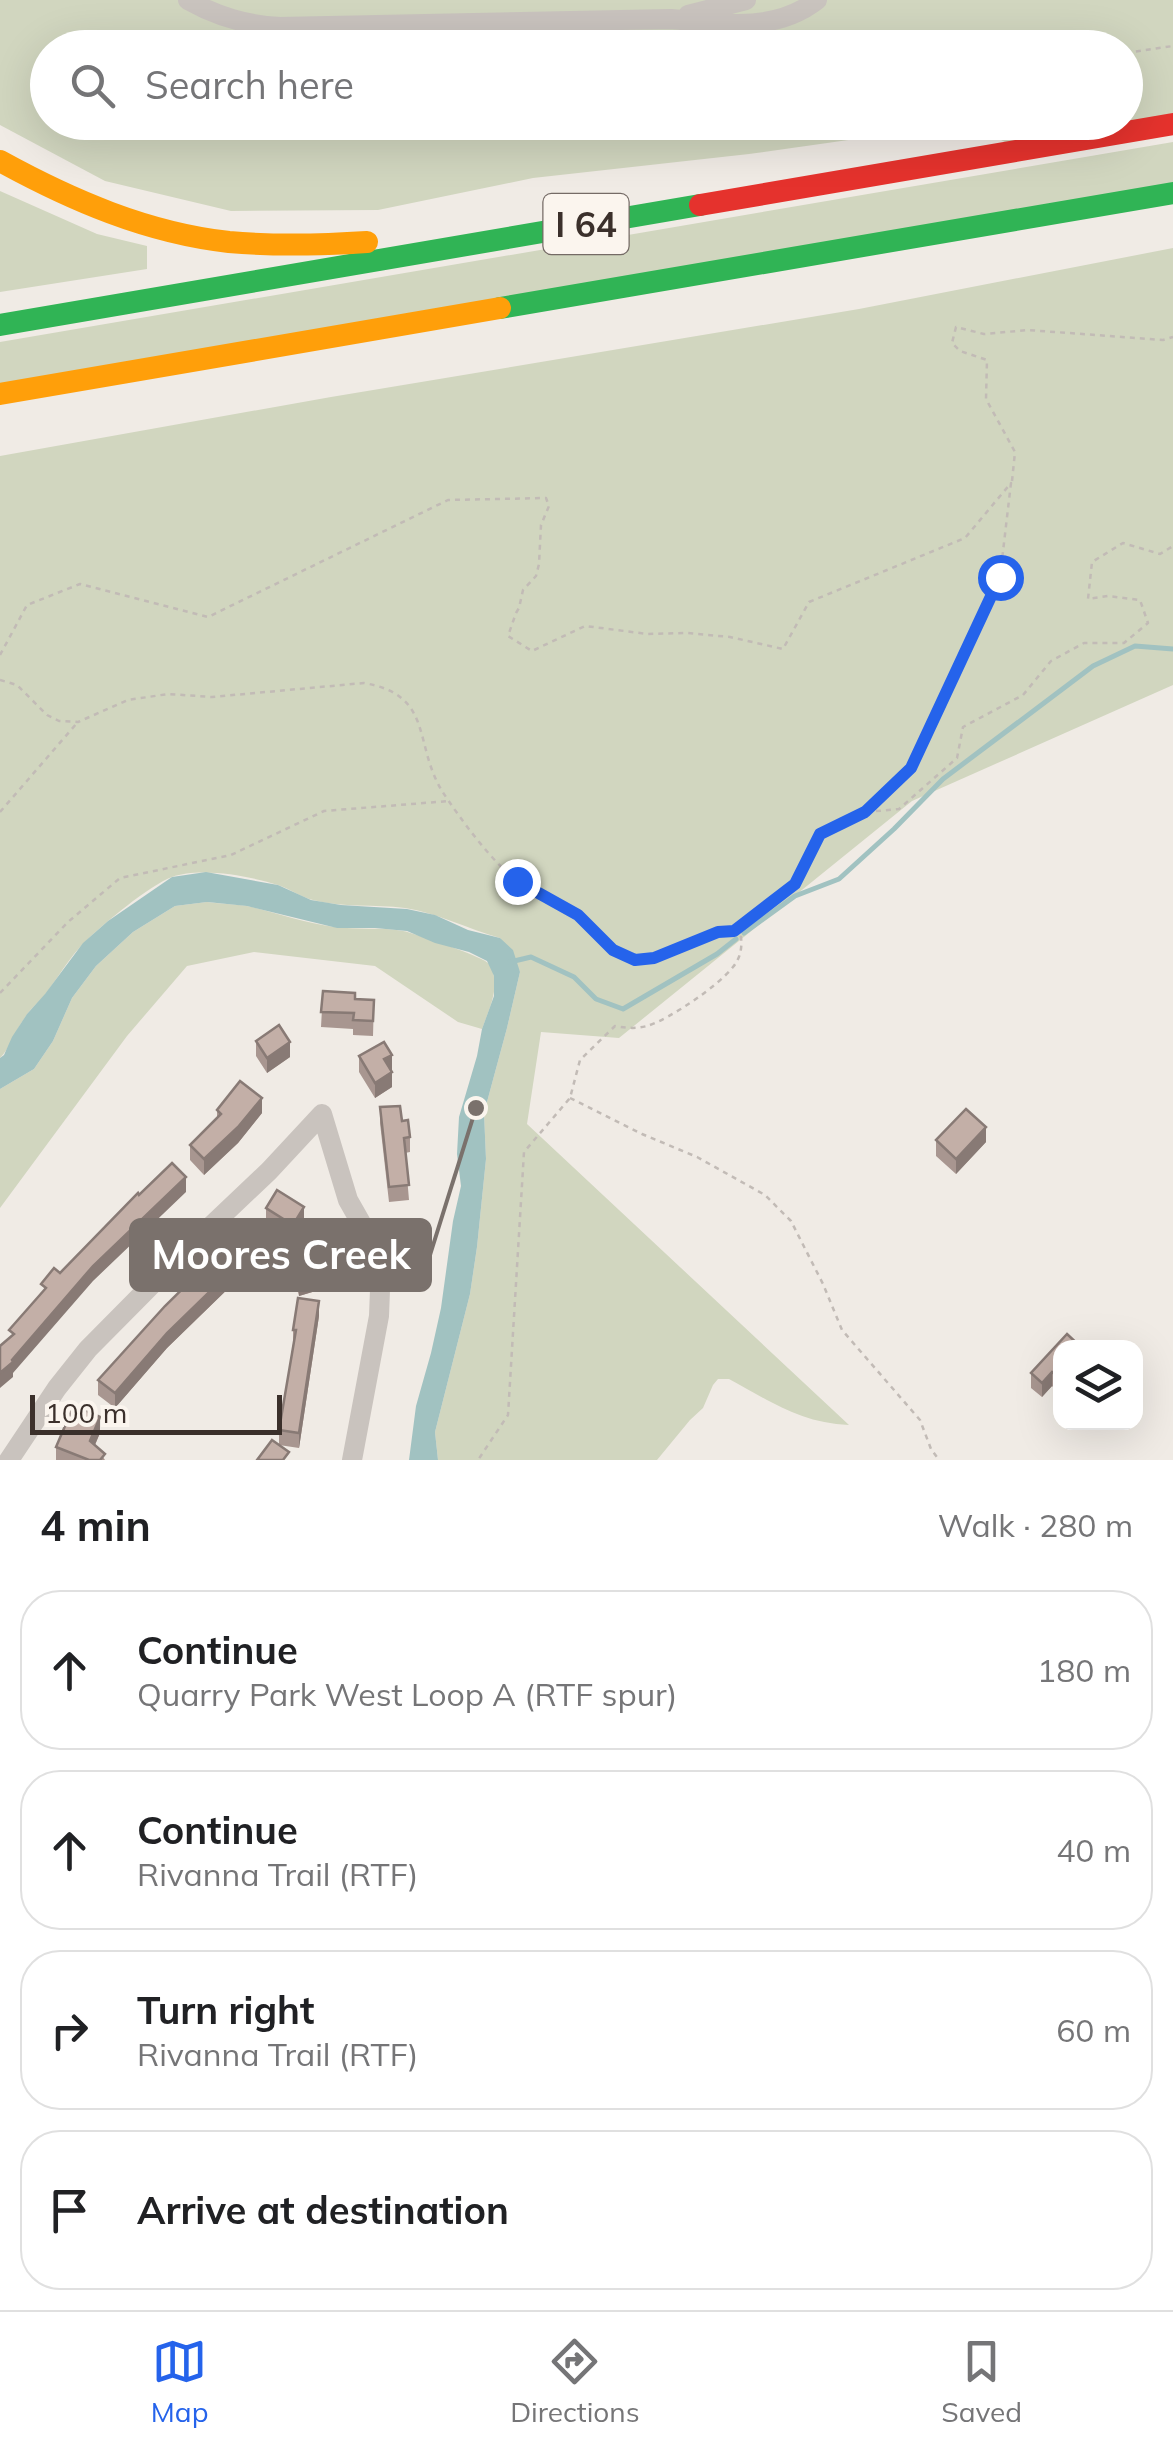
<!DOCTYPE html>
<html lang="en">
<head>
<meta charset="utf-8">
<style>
  :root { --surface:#fff; --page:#f6f6f6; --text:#202124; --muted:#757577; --line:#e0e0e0; --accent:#2563eb }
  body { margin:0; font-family:Mulish,sans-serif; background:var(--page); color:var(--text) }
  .controls { position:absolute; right:30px; bottom:30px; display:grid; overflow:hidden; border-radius:20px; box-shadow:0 10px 40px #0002 }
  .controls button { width:90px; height:90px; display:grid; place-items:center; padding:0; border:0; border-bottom:2px solid var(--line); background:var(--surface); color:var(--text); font:50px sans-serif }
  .scale { position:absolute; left:30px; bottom:25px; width:252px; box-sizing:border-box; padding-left:10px; border:5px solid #3b302b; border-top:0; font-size:28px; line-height:35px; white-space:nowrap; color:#3b302b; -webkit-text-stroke:8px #fbf5ee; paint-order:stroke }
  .stop { position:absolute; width:30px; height:30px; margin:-22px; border:8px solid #2563eb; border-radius:50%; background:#fff }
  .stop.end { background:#2563eb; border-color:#fff; box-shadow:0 2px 10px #0008 }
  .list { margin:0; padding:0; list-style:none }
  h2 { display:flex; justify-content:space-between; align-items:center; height:130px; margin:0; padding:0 40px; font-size:42px }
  h2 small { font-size:32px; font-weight:400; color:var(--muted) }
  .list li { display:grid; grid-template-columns:65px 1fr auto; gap:30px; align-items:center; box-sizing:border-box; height:160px; margin:0 20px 20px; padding:0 20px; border:2px solid var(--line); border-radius:40px }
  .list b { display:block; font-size:38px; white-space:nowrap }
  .list p { margin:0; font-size:32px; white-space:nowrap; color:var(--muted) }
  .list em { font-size:32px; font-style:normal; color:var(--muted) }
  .icon { flex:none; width:55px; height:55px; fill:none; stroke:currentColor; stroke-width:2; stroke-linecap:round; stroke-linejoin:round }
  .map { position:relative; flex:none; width:1173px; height:1460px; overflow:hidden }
  .search { position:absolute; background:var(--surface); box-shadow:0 10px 40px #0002; left:30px; right:30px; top:30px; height:110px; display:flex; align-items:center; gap:25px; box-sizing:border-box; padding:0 35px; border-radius:55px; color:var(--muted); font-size:38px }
  .sheet { height:850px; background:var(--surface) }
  nav { display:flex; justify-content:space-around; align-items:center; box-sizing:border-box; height:140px; border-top:2px solid var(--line); background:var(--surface); font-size:28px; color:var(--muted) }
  nav a { display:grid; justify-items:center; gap:5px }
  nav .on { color:var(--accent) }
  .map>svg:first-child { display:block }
</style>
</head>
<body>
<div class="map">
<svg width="1173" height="1460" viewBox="0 0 1173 1460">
  <rect width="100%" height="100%" fill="#f0ebe5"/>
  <!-- green -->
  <path fill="#d1d6bf" d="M0,0h1173v124l-152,27 -51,-28 156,-1v-74h-1078v74l920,1 -219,31 -216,24 -155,32 -147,1 -126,-30 -105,-56z
    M1173,142v43l-1173,200v-43z
    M0,191l97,43 50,12v23l-147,23z
    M1173,248v437l-261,116 -293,237 -78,-6 -14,92 322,301c-49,-2 -79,-24 -120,-46h-11l-5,6 -10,23 -13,12 -33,40h-219l-3,-28 35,-138 7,-47 9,-88 -2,-46 23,-85 13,-56 -20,-34c-32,-9 -63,-25 -95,-30 -31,-4 -62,0 -92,-8 -12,-3 -23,-11 -35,-15 -28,-9 -78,-18 -106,-8 -22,8 -69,47 -86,64 -17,16 -28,37 -42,55 -7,8 -15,14 -20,23 -9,12 -14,29 -24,39v-602l331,-59 528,-88z
    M207,902c15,2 31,2 45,5 28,7 54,16 82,20 23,3 46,0 69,4 11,2 80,26 85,32 15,19 1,46 -6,66l-24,-7 -83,-56 -121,-14 -67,14 -60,70 -127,172v-119l34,-20 19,-28 19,-43 24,-32 37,-34 42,-26z"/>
  <!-- water -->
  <path fill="#a1c2c1" d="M206,872l72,13 33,15 30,5 66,4 28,6 33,15 32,8 13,12 7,22 -13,56 -23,85 2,46 -9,88 -7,47 -35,138 3,28h-29l7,-54 15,-53 10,-45 12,-87 8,-35 -4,-32 2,-37 18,-61 5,-27 12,-33v-20l-7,-15 -18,-9 -34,-9 -28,-12 -32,-3h-38l-90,-22 -40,-4 -32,4 -42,26 -37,34 -24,32 -19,43 -19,28 -34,20v-31l4,-3 8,-18 15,-23 18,-20 38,-51 25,-22 64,-44z"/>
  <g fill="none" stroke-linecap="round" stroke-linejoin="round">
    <!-- stream -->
    <path stroke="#a1c2c1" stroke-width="5" d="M744,933l51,-37 44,-17 55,-50 49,-50 150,-113 42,-20 38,3
      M510,962l21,-5 43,20 22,22 27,10 94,-55 19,-15"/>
    <!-- path -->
    <path stroke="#c2bbb6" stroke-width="2.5" stroke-dasharray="5 5" stroke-linecap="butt" d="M1126,53l47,-7
      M1012,481l3,-29 -29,-53 1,-39 -27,-9 -8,-8 4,-16 28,7 44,-4 135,10 10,-3
      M0,655l27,-50 53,-21 128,33 240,-117 98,-2 3,8 -8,19 -2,39 -3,12 -13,14 -4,18 -3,5 -8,23 24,15 53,-25 63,8 39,-1 43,4 53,12 26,-47 156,-64 46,-55 -11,94 -89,191 -46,44 -44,22 -26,50 -61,47
      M0,680l17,5 30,30 12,6 19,1 50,-22 40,-6 44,3 152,-14c70,12 49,60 78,108 17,26 53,76 79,92 19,12 43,20 59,34 18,15 30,36 53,42 23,6 72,-26 101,-28l7,6c1,11 0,20 -8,30 -15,19 -63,52 -86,59 -11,3 -21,2 -32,0l-35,34 -10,38 -46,54 -16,263 -30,45
      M0,812l77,-89
      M866,812l33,-3 58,-51 6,-31 60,-32 28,-34 33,-18h40l24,-20 -8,-23 -32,-4 -20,3 4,-37 31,-19 37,11 13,-8
      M0,993l68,-71 52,-44 111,-23 93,-44 125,-10
      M570,1098l72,36 55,23 68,38 26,26 32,63 19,46 78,90 11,29 8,11"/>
    <!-- street -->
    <path stroke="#c9c3be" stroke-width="20" d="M188,0c30,17 58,25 92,27l391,-8c50,5 104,14 146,-19
      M688,15l58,-15
      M9,1460l48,-72 31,-39 103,-104 78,-74 53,-57 26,86 21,37 7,26 4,27 -1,26 -27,144"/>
    <!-- fast -->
    <path stroke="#30b455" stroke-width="22" d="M500,308l673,-115
      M0,325l700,-120"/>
    <!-- slow -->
    <path stroke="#ff9f0a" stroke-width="22" d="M0,161c71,39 147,72 229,81 46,4 92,3 138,0
      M0,394l500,-86"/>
    <!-- jam -->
    <path stroke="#e5322d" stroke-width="22" d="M700,205l473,-81"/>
  </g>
  <!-- wall -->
  <path fill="#a89690" d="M323,991l32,8 19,1 -1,36 -20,-1v-6l-32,-2z
    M256,1041l34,16 -23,16 -11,-17z
    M359,1056l33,14v17l-17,11 -16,-26z
    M380,1107l22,14 8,16v15l-5,1 4,47 -20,2 -9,-79z
    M217,1110l45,3 -24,30 -34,32 -14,-15v-15l27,-26z
    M936,1140l50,2 -30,32 -20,-18z
    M266,1208l38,15 -11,17 -27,-17z
    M290,1249l29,41 -20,6 -9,-32z
    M238,1279l-71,69 -52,60 -17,-13v-15z
    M319,1316l-20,132 -20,-3 10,15 -10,-15v-15l14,-86v-14z
    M1060,1348v46l-8,-8 -10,11 -11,-9v-15z
    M100,1433l-5,12 10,15h-49v-13z"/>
  <!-- shaded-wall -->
  <path fill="#887a75" d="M290,1042v15l-23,16v-15z
    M392,1055v15l-8,5v-16z
    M392,1072v15l-17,11v-15z
    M262,1098v15l-24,30 -34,32v-16z
    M986,1127v15l-30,32v-15z
    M186,1177v15l-93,89 -80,92v4l-13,11v-15l93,-107z
    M304,1207v16l-11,17v-15z
    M238,1264v15l-71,69 -52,60v-15l52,-60z
    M319,1275v15l-20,6v-16z
    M319,1301v15l-20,132v-15z
    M1052,1372v14l-10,11v-14z
    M100,1417v16l-10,23v-15z"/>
  <!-- building -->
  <path fill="#c3afa7" stroke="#887a75" stroke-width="2.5" d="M323,991l32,2v6l19,1 -1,21 -20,-1 1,-7 -33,-1z
    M279,1025l11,17 -23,16 -11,-17z
    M384,1042l8,13 -8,4 8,13 -17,11 -16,-27z
    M240,1081l22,17 -24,29 -34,32 -14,-14 31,-31 -4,-4z
    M400,1106l2,15 6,-1 2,17 -6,1 5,47 -20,2 -9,-80z
    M966,1109l20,18 -30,32 -20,-19z
    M172,1163l14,14 -93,89 -81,94 1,2 -13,11v-27l14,-12 -5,-4 37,-42 -5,-4 13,-16 6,5 78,-80 1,2z
    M277,1190l27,17 -11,18 -27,-17z
    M223,1249l15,15 -71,69 -52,60 -17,-13 67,-74z
    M298,1298l21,3 -20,132 -20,-3 17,-100h-3z
    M1067,1334l15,14h-22v31l-8,-7 -10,11 -11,-10z
    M74,1405l26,12 -10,24 15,13 -5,6h-11l-33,-13z
    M272,1440l17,12 -6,8h-26z"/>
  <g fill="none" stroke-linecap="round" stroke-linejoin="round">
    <!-- route -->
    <path stroke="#2563eb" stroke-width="12" d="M517,881l61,34 35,35 22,10 19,-2 64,-26 16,-1 61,-47 25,-50 45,-22 46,-44 89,-191"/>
  </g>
  <g text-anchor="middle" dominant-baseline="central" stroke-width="8" stroke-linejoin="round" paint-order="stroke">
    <!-- shield labels -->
    <rect fill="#fbf5ee" stroke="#756b66" stroke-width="2.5" x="543.5" y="194" width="85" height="60" rx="8"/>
    <g font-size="35" font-weight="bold" fill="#3b302b">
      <text x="586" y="224">I 64</text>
    </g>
  </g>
  <!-- callouts -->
  <path fill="none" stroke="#7a716c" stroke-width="4" d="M476 1108L430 1255"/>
  <circle fill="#7a716c" stroke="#fbf5ee" stroke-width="4" cx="476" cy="1108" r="10"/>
  <rect fill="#7a716c" stroke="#7a716c" stroke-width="4" x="131" y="1220" width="299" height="70" rx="10"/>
  <g font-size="40" text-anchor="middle" font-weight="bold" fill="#fff">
    <text x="281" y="1269">Moores Creek</text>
  </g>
</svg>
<div class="controls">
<button><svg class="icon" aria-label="layers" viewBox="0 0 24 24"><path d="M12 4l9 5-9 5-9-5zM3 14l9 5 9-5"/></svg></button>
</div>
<div class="scale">100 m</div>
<div class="stop" style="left:1000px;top:577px"></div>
<div class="stop end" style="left:517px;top:881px"></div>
<div class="search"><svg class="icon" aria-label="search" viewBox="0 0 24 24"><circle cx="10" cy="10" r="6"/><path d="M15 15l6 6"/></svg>Search here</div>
</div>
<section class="sheet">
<h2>4 min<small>Walk · 280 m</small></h2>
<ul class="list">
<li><svg class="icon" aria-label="ahead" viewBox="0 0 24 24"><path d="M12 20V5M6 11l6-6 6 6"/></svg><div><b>Continue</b><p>Quarry Park West Loop A (RTF spur)</p></div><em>180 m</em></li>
<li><svg class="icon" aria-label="ahead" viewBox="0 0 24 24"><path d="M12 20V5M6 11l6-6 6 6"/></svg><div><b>Continue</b><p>Rivanna Trail (RTF)</p></div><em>40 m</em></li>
<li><svg class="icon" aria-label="right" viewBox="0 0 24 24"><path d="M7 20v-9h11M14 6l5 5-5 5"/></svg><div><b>Turn right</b><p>Rivanna Trail (RTF)</p></div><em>60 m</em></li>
<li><svg class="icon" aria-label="arrive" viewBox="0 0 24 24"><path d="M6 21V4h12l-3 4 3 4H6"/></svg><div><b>Arrive at destination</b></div></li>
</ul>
</section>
<nav>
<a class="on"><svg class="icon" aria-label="map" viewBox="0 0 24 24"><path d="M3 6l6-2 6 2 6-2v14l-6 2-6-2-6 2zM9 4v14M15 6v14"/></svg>Map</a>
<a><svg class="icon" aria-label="directions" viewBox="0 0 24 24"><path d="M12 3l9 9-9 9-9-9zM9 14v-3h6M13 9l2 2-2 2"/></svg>Directions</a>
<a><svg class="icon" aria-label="saved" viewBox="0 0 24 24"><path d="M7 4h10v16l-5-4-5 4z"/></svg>Saved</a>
</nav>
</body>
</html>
